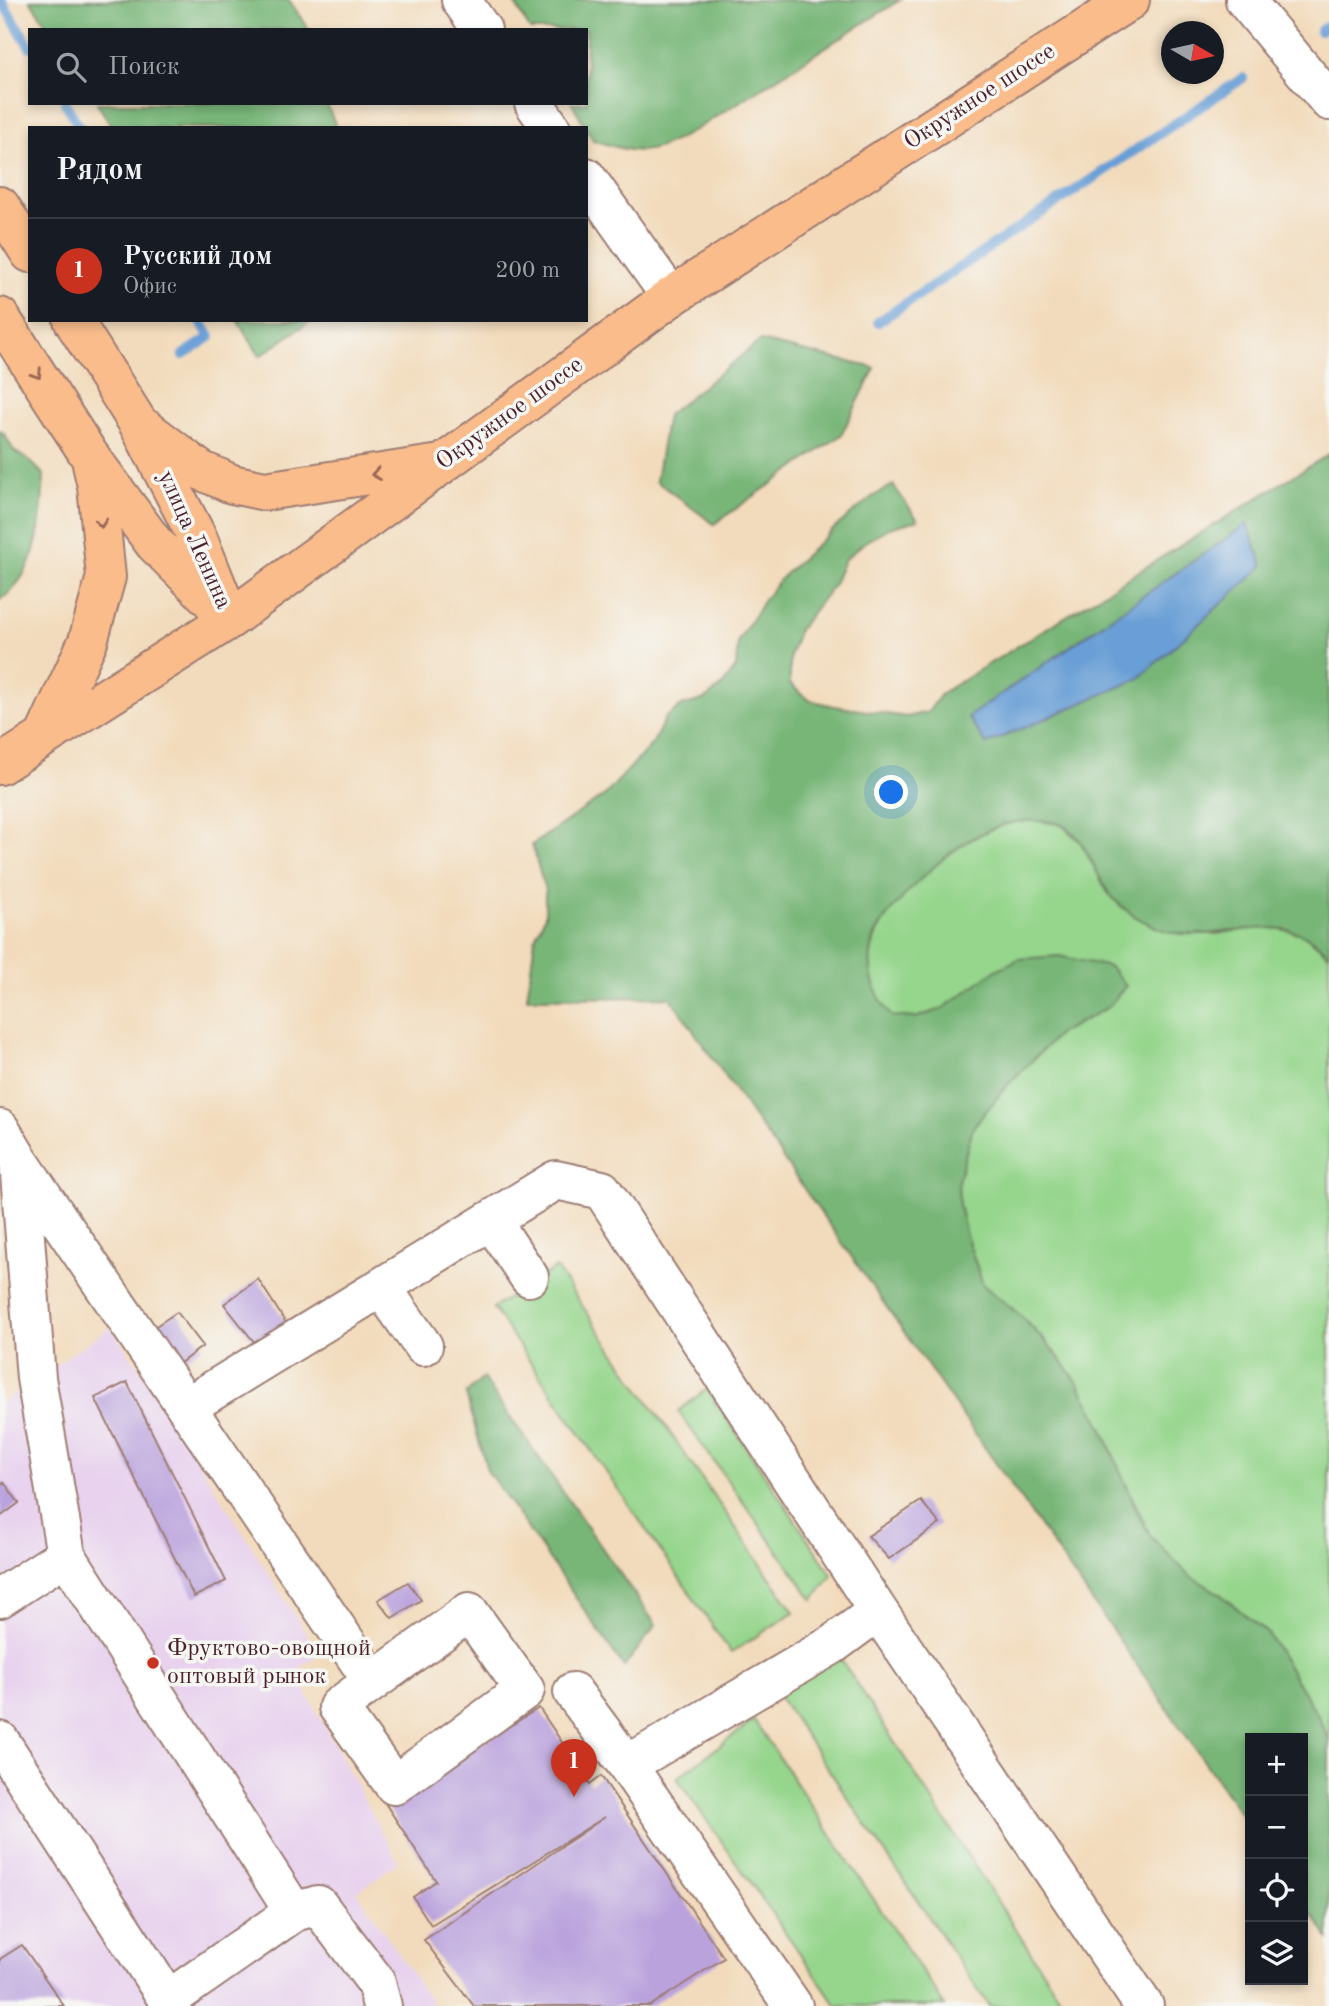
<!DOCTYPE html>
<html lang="ru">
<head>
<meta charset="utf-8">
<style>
  :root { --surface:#171b24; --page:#242831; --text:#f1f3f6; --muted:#9ea1a6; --line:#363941; --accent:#c8321e }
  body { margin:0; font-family:"Old Standard TT",serif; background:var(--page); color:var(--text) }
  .controls { position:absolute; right:21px; bottom:21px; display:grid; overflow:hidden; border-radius:0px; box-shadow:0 4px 10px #0003 }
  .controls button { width:63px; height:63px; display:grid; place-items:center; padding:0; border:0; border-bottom:2px solid var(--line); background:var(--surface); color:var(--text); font:35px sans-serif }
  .compass { position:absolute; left:1161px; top:21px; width:63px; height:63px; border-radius:50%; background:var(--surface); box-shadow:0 4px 10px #0003; rotate:99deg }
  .you { position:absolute; left:892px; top:793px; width:24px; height:24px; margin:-18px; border:5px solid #fff; border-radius:50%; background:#1a73e8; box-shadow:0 0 0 10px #1a73e833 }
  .badge { display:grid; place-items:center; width:46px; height:46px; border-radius:50%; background:var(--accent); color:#fff; font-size:23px; font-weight:700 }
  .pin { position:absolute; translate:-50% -58px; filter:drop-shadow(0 2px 4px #0008) }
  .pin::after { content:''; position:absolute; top:37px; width:24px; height:21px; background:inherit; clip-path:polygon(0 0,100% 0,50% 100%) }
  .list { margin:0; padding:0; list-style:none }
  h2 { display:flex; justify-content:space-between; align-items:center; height:91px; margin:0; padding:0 28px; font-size:30px }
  h2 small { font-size:23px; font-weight:400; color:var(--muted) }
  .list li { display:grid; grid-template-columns:46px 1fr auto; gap:21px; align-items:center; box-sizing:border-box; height:105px; padding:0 28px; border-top:2px solid var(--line) }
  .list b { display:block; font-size:26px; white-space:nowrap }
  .list p { margin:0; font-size:23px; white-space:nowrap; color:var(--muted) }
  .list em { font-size:23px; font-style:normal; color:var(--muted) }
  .icon { flex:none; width:38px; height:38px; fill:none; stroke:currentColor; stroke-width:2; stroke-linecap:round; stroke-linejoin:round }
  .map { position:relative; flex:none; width:1329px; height:2006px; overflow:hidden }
  .search { position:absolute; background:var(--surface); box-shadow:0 4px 10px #0003; left:28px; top:28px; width:560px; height:77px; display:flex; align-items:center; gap:18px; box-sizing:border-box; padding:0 24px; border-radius:0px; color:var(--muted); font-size:26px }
  .panel { position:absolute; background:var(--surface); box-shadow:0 4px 10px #0003; left:28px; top:126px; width:560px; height:196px; border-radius:0px }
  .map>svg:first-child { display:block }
</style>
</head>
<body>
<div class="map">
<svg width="1329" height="2006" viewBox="0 0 1329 2006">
  <rect width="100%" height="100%" fill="#f6f6f2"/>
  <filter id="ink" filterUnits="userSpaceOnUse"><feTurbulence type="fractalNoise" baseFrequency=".0143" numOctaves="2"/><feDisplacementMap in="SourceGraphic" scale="14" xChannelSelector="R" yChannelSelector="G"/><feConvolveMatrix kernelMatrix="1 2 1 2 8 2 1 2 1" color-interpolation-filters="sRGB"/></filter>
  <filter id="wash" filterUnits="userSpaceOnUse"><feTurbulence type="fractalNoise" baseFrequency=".00686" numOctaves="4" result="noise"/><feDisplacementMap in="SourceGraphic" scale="28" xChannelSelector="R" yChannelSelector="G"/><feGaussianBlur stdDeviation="1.57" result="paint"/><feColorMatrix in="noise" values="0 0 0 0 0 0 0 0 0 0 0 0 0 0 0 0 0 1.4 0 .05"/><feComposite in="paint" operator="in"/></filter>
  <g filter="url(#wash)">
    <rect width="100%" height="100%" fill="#f2dbbc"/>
    <!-- built -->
    <path fill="#e8d2ee" d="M110,1327l30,42 179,285 -24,18 103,190 -41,30 77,114h-434v-602z"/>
    <!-- green -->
    <path fill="#95d58c" stroke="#707a5c" stroke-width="2" d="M1035,820l27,5 19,18 27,50 26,23 27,13 30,5h27l28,-6h30l27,6 26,21v785l-11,-24 -50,-82 -48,-40 -30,-18 -39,-39 -73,-154 -25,-33 -33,-35 -37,-30 -18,-53 -6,-27 -1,-24 15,-54 36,-44 51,-50 47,-25 18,-22 -146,-3 -37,26 -27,9 -24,-1c-10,-14 -18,-26 -21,-43 -8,-61 81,-132 133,-149 9,-4 21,-3 32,-5z
      M556,1268l238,344 -63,41 -238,-345z
      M707,1389l125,186 -19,25 -135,-189z
      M838,1655l224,346 -8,5h-65l-211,-311z
      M754,1720l191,286h-108l-160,-228z"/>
    <!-- forest -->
    <path fill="#78b678" stroke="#616a52" stroke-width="2" d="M30,0h259l20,30h-259z
      M513,0h387l-205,130c-45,25 -53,26 -102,10l-21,-37h14v-73h-56z
      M97,103h229l11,25h-224z
      M237,320h75l-52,36z
      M760,341l115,27 -34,67 -127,89 -58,-43 11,-66z
      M0,431l4,3 10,17 17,11 13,13c-3,44 -4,97 -44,125z
      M1329,454v501c-43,-55 -117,-4 -171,-27 -19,-8 -40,-21 -51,-38 -13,-19 -23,-55 -45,-65 -6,-3 -19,-4 -26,-4 -54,-3 -104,44 -137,81 -10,11 -23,26 -26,40 -7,29 1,51 18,74l24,2 27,-9 54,-39 23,-11 40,-3 51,11 16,19 -19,22 -47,25 -51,50 -36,44 -15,54 1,24 6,27 18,53 37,30 33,35 25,33 22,40 36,86 15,28 39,39 30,18 48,40 50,82 11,24v199l-26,-37v-164h-53v89l-580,-830 -143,1 8,-60 10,-22v-26l-13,-45 74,-51 47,-51 12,-25 17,-12 23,-7 17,-13 14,-19 2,-26 26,-41 17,-22 56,-52 35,-29 21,-12 25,35 -29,8 -24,14 -21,18 -10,24 -36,47 -8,25v28l19,16 25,6 72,11 22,-5 14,-19z
      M483,1378l173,247 -32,42 -137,-197 -21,-76z"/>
    <!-- water -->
    <path fill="#699fd6" stroke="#5a5f80" stroke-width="2" d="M1247,524l16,42 -125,113 -152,65 -18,-27z"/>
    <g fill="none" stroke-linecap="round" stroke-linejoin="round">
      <!-- stream -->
      <path stroke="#699fd6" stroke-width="10" d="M1,0l29,47
        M1320,31l9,-6
        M65,103l15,25
        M878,322l365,-244
        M183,355l27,-18 -10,-17"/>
    </g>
    <g id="blocks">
      <!-- building -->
      <path fill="#baa2dd" d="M258,1279l30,47 -33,17 -31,-39z
        M177,1312l26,34 -27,20 -26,-36z
        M127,1382l99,199 -32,16 -99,-199z
        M4,1482l15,21 -19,14v-32z
        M921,1501l19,23 -51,35 -21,-23z
        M408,1582l13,18 -29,18 -14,-18z
        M539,1708l51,76 11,-8 123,182 -74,48h-176l-50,-66 181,-123 -174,108 -18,-28 23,-16 -51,-78z
        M22,1945l42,61h-64v-47z"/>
    </g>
  </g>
  <g filter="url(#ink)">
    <use href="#blocks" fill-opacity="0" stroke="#9e7d74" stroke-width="2"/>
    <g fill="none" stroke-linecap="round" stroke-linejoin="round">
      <!-- minor casing -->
      <g stroke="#9e7d74" stroke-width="42">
        <path id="minor" d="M461,0l21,30
          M1245,0l84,101
          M534,103l17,25
          M586,177l85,120
          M0,1129l19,32 354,521
          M491,1220l38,57
          M382,1288l41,58
          M186,1407l370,-227 46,10 276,421 266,395
          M0,1598l66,-43
          M469,1612l56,78 -131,95 -56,-78z
          M573,1692l54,73 166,241
          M0,1741l168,259 126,-88 -228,-357 -30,-177 -17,-217
          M627,1765l205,-120 46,-34
          M294,1912l24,-7 58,77 6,24"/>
      </g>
      <!-- major casing -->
      <g stroke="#9e7d74" stroke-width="42">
        <path id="major" d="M0,206l30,47
          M0,317l89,138 65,88 76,76
          M73,320l65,103 60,116 26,65
          M146,429l54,41 32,14 33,7 169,-26
          M44,737l44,-96 18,-64 -9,-91 -5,-22
          M0,765l230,-146 441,-322 459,-297"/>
      </g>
      <!-- minor -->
      <use href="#minor" stroke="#fff" stroke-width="38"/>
      <!-- major -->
      <use href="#major" stroke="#fabc8b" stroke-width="38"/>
    </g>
    <!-- one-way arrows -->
    <defs><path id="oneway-chevron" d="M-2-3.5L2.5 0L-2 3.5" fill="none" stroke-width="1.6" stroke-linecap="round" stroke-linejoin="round" transform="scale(1.75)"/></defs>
    <g stroke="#996656">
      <use href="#oneway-chevron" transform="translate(37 374) rotate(57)"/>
      <use href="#oneway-chevron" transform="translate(376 474) rotate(171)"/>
      <use href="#oneway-chevron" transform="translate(101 523) rotate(84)"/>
    </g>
  </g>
  <!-- markers -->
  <circle fill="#c8321e" stroke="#f6f6f2" stroke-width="2.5" cx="153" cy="1663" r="7"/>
  <g text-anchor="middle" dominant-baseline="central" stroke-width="7" stroke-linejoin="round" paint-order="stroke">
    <!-- street labels -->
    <g font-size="24" fill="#4a1f2b" stroke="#f6f6f2">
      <text transform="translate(980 97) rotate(-33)">Окружное шоссе</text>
      <text transform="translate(510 414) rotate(-36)">Окружное шоссе</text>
      <text transform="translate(194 540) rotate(66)">улица Ленина</text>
    </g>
    <!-- poi labels -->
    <g font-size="24" fill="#4a1f2b" stroke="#f6f6f2" text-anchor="start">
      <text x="167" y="1649">Фруктово-овощной<tspan x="167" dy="28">оптовый рынок</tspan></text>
    </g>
  </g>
</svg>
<div class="controls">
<button>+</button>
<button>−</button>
<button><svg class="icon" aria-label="locate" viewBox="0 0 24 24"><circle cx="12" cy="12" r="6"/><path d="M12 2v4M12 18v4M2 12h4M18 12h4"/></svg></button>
<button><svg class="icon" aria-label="layers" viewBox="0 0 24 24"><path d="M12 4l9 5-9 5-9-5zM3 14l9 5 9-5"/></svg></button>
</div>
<svg class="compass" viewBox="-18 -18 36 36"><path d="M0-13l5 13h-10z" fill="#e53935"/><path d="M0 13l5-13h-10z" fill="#9ea1a6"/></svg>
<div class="you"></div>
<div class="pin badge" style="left:574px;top:1797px">1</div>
<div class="search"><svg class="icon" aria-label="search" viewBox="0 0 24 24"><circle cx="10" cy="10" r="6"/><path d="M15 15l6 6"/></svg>Поиск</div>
<section class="panel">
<h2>Рядом<small></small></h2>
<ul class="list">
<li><span class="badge">1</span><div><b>Русский дом</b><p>Офис</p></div><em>200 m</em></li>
</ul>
</section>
</div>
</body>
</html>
